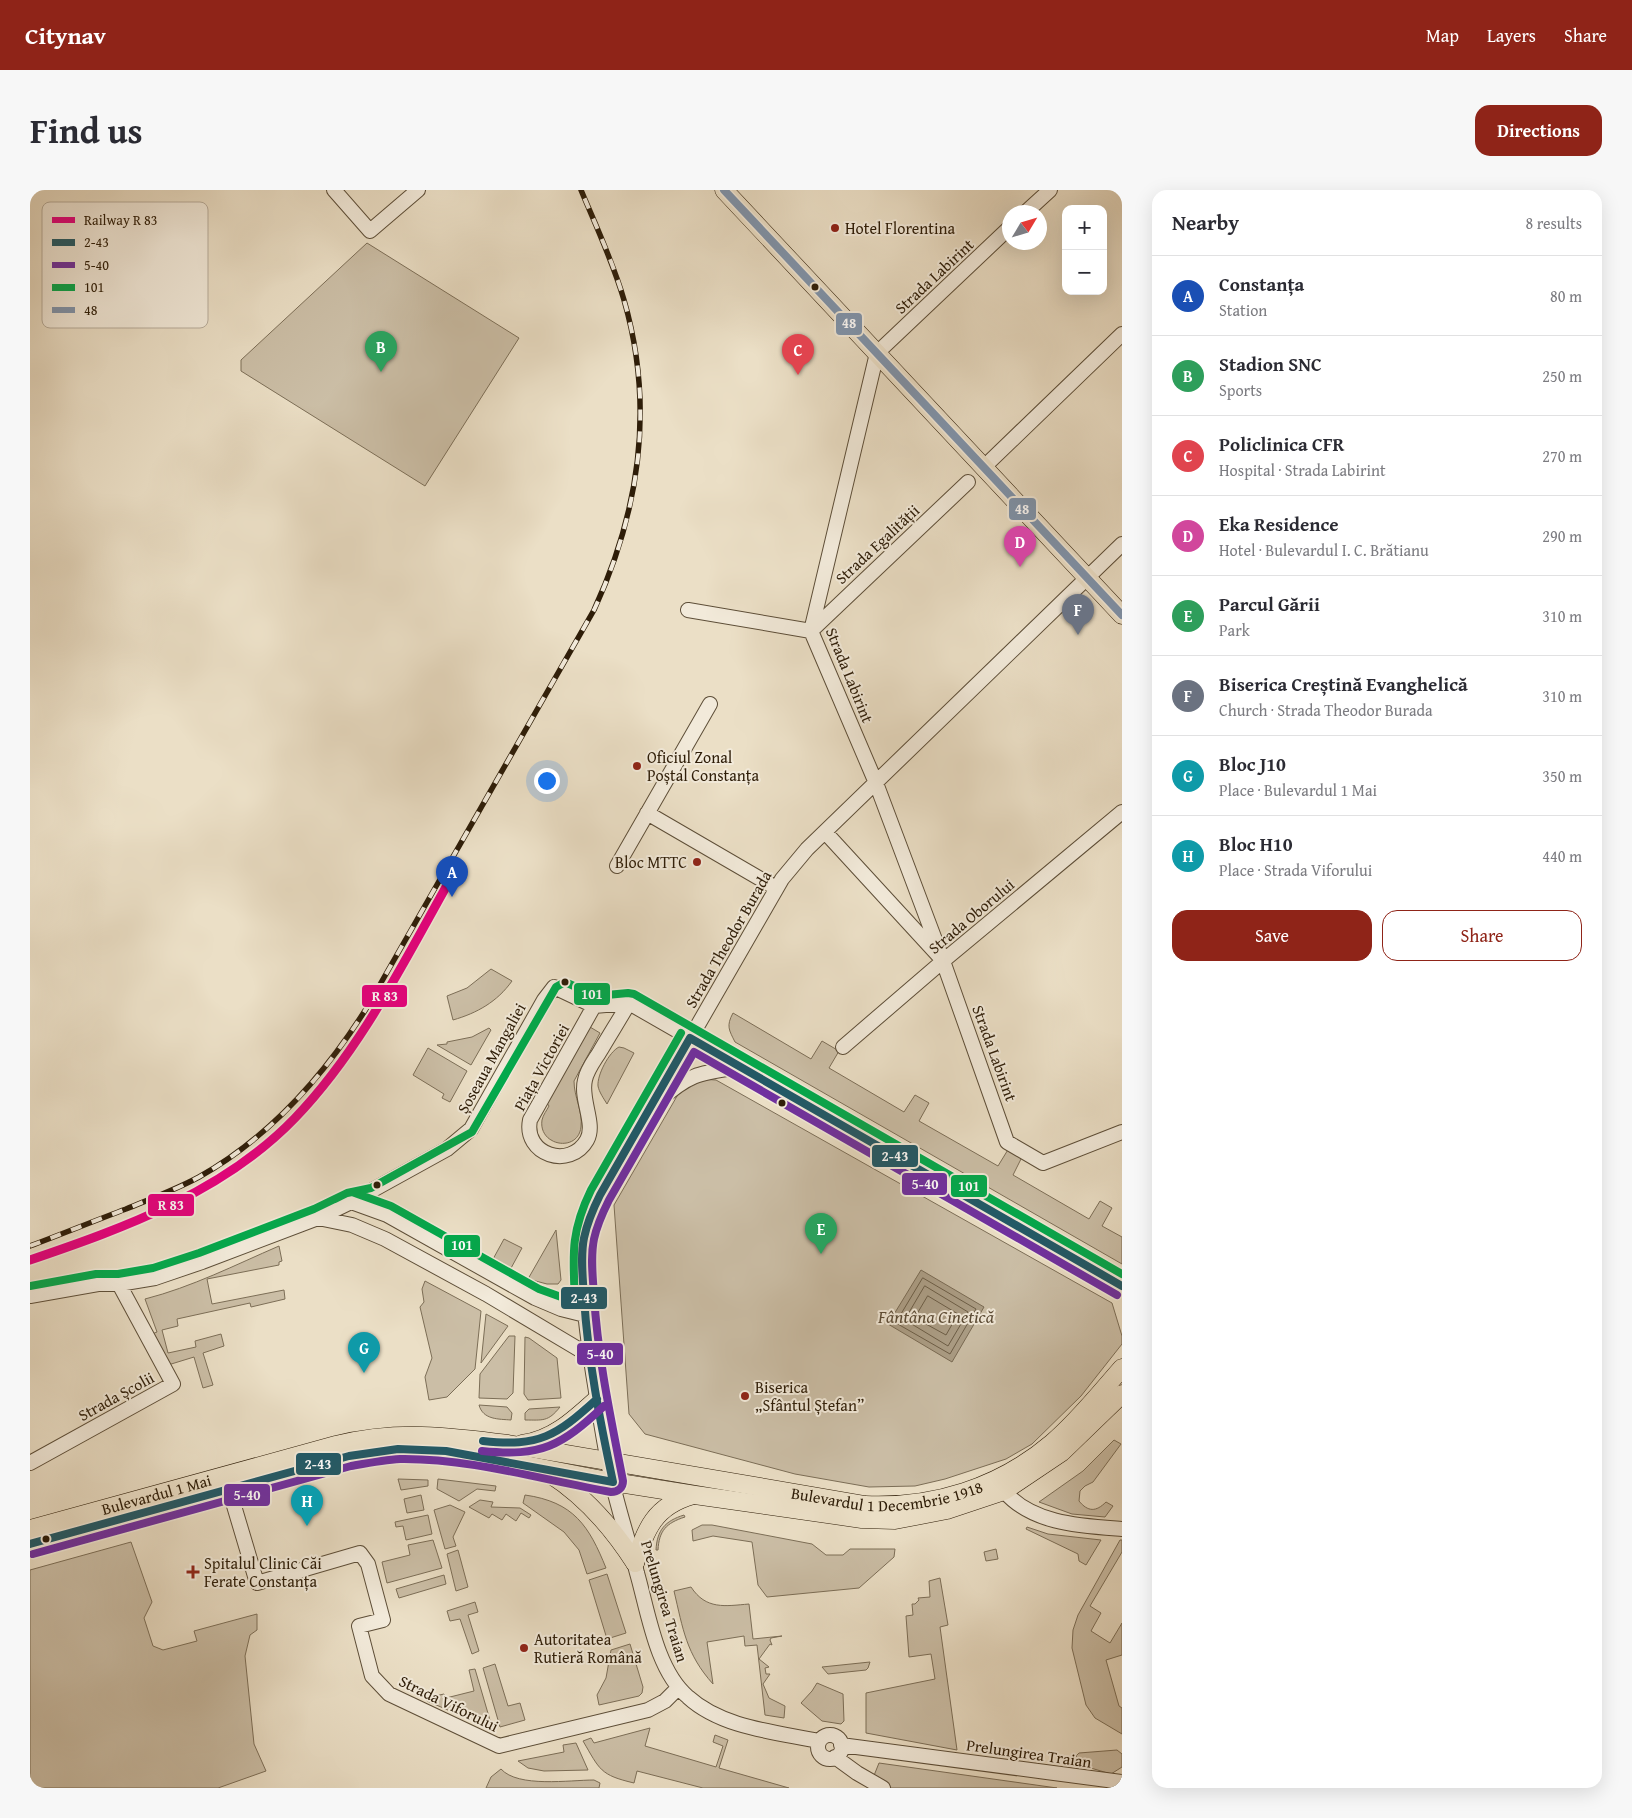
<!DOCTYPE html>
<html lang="en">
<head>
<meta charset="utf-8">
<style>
  :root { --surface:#fff; --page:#f7f7f7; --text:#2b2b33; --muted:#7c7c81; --line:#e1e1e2; --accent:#8f2418 }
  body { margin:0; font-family:"Gentium Book Plus",serif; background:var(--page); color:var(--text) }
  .controls { position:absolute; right:15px; top:15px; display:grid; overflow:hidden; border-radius:10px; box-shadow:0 5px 20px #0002 }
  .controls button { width:45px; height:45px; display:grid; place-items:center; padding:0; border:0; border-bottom:1px solid var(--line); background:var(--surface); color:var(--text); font:25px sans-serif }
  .compass { position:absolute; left:972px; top:15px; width:45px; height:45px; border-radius:50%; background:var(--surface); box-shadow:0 5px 20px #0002; rotate:52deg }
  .you { position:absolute; left:516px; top:590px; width:18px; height:18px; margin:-12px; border:4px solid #fff; border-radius:50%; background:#1a73e8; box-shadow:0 0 0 8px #1a73e833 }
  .badge { display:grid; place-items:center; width:32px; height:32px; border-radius:50%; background:var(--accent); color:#fff; font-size:16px; font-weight:700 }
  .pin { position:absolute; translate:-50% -41px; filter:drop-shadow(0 1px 2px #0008) }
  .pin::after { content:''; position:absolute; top:26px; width:18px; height:15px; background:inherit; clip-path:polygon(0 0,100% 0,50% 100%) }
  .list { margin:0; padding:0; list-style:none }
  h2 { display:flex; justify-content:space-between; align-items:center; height:65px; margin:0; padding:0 20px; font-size:21px }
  h2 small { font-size:16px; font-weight:400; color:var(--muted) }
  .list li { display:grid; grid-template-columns:32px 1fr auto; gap:15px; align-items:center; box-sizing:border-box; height:80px; padding:0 20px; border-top:1px solid var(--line) }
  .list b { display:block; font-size:19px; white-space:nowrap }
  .list p { margin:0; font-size:16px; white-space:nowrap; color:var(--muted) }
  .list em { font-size:16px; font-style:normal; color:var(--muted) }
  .actions { display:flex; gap:10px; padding:15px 20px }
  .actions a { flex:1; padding:11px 0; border:1px solid var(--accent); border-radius:15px; text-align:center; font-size:18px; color:var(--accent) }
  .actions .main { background:var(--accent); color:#fff }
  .map { position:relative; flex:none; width:1092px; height:1598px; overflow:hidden; border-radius:15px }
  header { display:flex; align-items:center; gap:30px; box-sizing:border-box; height:70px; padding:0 25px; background:var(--accent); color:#fff }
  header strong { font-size:24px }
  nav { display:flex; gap:28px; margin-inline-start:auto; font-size:18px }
  .intro { display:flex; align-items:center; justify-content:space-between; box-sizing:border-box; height:120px; padding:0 30px }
  h1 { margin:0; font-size:35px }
  .button { padding:12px 22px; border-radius:15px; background:var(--accent); color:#fff; font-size:18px; font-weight:700 }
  main { display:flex; gap:30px; padding:0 30px }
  aside { flex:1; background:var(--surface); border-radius:15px; box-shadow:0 5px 20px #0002 }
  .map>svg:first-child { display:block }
</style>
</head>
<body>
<header>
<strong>Citynav</strong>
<nav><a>Map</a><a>Layers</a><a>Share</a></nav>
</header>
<div class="intro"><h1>Find us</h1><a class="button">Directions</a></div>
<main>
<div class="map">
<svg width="1092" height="1598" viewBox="0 0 1092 1598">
  <rect width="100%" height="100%" fill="#ebdfc6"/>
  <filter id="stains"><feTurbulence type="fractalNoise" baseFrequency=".004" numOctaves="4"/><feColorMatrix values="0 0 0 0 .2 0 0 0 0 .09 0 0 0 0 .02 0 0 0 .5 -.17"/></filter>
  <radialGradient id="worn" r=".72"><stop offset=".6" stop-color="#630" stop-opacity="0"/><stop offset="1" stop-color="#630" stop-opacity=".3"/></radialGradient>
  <!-- green -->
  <path fill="#cbbea6" stroke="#7c6e57" d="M337,53l152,95 -94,148 -184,-115v-11z
    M461,779l21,12c-15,21 -35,32 -59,39l-6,-24 20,-8z
    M703,823l78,46 11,-18 17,10 -10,17 75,44 11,-17 14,8 -10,18 79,45 11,-18 13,9 -9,18 76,44 11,-18 12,7 -10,18 20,11v27l-387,-222c-6,-12 -9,-16 -2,-29z
    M560,837l10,6 -26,48c0,16 9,31 7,46 -3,26 -43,19 -39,-7 1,-5 5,-10 7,-14l-2,-3z
    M459,838l2,2 -20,35 -34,-20 10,-1v-2l25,-5z
    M589,857l5,1 10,5 -27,51c-3,-5 -8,-12 -9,-18 -1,-11 11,-34 21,-39z
    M398,858l39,23 -17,31 -8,-4 2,-4 -31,-19z
    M670,889l16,1 396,223 10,33v8l-41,52 -49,48 -26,15 -61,20 -30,7 -46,1 -74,-13 -150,-40 -16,-20 -15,-209 66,-114z
    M526,1040l5,50 -3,4h-11l-19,-5z
    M474,1049l18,9 -12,22 -18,-9z
    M249,1056l3,15 -3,1v3l-72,14 5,25 72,-14 1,9 -34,8 -1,-4 -73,16 1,7 -16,4 6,23 28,-6 -1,-6 26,-7 3,12 -21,7 10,32 -10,3 -9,-31 -26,8 -16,-31 5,-2 -12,-33c47,-12 90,-34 134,-53z
    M395,1091l56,30 -6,58 -28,28 -18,3 -4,-23 7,-19 -12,-51 4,-5 -2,-13z
    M456,1124l22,12 -27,37z
    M479,1146h6l-2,57 -6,6 -28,-1 1,-24z
    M495,1147l4,1 28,20 4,40 -33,2 -4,-6z
    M449,1215l28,2 5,6 -1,7c-12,-1 -28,0 -32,-15z
    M530,1217c-12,15 -17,13 -35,13v-7l4,-4z
    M1084,1250l7,4 -28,38 -8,4 -5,5 -1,10c9,11 17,11 27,1l7,4 -8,11 -33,-3 -33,-12 44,-31z
    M368,1289l30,1v6l-27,4z
    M408,1289l58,7 -1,5 -18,-2 -18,12 -22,-12z
    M391,1305l3,15 -17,3 -3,-14z
    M495,1305c49,7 64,31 81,73l-19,6 -8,-24 -15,-18 -41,-29z
    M450,1310l13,2 -2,5 29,1 11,7 -2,3 -8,-5 -5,8 -10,-7 -4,6 -10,-6 -3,4 -20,-11z
    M420,1315l15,7 -12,25 3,9 -11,3 -11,-39z
    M398,1325l4,19 -26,6 -3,-14 -7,1 -1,-5z
    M654,1325l1,2c-19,6 -26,14 -27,33h-2c1,-20 9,-29 28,-35z
    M672,1335h10l100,19 14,11h17l7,-6h45l-1,8 -35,31 -92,9 -9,-12 -6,-43 -39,-6 -20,5 -1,-11z
    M997,1337l21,7 53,6 -15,25 -7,-4 -1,-7 -52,-25z
    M403,1350l9,28 -55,15 -5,-21 28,-7 -2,-10z
    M1090,1350h2v12l-32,54 11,7 -10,18 19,12 12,-20v32l-16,5 13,46 3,2v26l-27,-16 -9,-13 -14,-57 1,-18 5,-15z
    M101,1352l21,60 -8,16 9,28 10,4 34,-9 -3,-10 63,-17v16l-7,5 -5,21 9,88 12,27 -48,17h-188v-218z
    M966,1359l2,10 -12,2 -2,-9z
    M428,1360l10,37 -12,4 -9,-37z
    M577,1384l19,59 -19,6 -18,-59z
    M414,1385l2,9 -47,14 -3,-9z
    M910,1388l8,47 -8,2 17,123 -91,-17v-40l69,-14 -4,-25 -22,3 -3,-41 7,-1 -1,-11h3l4,-4 -1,-2 12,-1 -1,-16z
    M661,1397c15,23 34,19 58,17l4,35 29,-3 -11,2 -1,2 2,5 -2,-1 -11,15 10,8 -4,1 1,6h4l-7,10 6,14 16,8 -1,12 -19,-3 -8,-70 -12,1 -1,-10 -37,6 6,42c-27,-30 -30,-55 -39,-93z
    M445,1412l3,10 -10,3 11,36 -7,3 -12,-35 -10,2 -3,-10z
    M600,1454l13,43 -1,6 -3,3 -40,9 -2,-10 9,-17 5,-28z
    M840,1472l-2,6 -2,2 -38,4 -6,-7z
    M465,1474l13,42 12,-3 5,17 -25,7 -17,-59z
    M445,1479l17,58 -28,-10 -37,-16 -1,-3 18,-4 2,4 28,-7 -5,-21z
    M787,1493l26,11 1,27 -3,3 -19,-3 -21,-18 11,-12z
    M620,1538l-5,18 71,21 7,-21 -10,-4 2,-7 13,5 -9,28 70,20h-86l-66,-17 -3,12c-34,-8 -34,-13 -51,-42l8,-3 3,5z
    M546,1553l12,27 -44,1 -16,-3 -10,-7 46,-9 -1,-7z
    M1087,1560l5,4v13l-11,7 -27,-8 -8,-10 3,-3z
    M849,1573l178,25h-188z
    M471,1579c17,19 69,11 93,11l6,3 -1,5h-113l5,-11z"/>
  <!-- water -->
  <path fill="#ab9d85" stroke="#796a53" d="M891,1080l63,37 -32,55 -64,-38z"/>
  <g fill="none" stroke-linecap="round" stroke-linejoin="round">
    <!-- shore -->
    <path stroke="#6c5d46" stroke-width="1" d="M893,1088l53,31 -26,45 -54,-31z
      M895,1096l43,26 -20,34 -43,-26z
      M898,1106l30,18 -12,21 -31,-17z"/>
    <!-- minor casing -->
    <g stroke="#5d4e38" stroke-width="16">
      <path id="minor" d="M304,0l36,41 48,-41
        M996,22l24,-22
        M979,38l-132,125 -66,278 65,152 67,178 64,181 36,21 79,-31
        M954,277l138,-133
        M658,420l123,21 157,-149
        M617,623l129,75
        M795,642l113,123
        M587,676l93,-162
        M564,816l-64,114c-7,35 40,50 57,20 9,-16 -7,-41 -2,-60 2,-10 9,-19 14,-27 10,-17 20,-33 30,-50
        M813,857l100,-86 179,-149
        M629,911c31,-28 41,-28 81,-34
        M321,1012l36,13 148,83 26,11 24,6
        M288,1028l34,7 33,14 101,55 104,62
        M0,1106l68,-12h21l36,-6 47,-16 116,-44 33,-16 96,-53 24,-20 73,-129 10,-13 40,19 35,-3 493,283
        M0,1273l143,-79 -54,-100
        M199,1299l28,94 103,-30 8,11 15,56 -24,6 13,50 17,18 110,52 149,-36 17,-9 13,-13
        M974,1301c28,33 77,35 118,38
        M788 1557a12 12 0 1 1 24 0a12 12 0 1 1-24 0Z
        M789,1551c-43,-9 -97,-13 -131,-44 -32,-27 -40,-86 -51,-124 -8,-31 -18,-61 -25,-92 -8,-35 -13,-72 -19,-108 -6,-40 -12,-83 -10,-124 1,-20 8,-37 17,-54l182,-316 25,-30 315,-305
        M811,1555l281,37
        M805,1567l22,16 26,15"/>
    </g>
    <!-- major casing -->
    <g stroke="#2e1d08" stroke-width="19">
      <g id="major">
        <path d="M694,0l398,425"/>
        <path d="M492,1254c31,-4 53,-25 75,-45"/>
        <path d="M520,1284c36,23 62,53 85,89"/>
        <path id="s1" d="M0,1339l306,-84c60,-15 112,-9 172,-1l357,61c68,3 134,-17 187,-62 26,-22 47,-49 70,-75"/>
        <path d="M0,1354l319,-88 27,-6 21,-2 56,3 160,31 82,13 167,24 33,1 52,-10 57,-19 58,-39 60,-58"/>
        <path d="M605,1373c11,-34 19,-57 58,-68"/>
      </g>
    </g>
    <!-- minor -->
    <use href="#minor" stroke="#f2eada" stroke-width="14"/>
    <!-- major -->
    <use href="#major" stroke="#ebdfc6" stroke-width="18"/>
    <!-- rail casing -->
    <g stroke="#2e1d08" stroke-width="5.5">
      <path id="rail" d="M0,1056c32,-12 64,-25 96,-37 24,-10 49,-19 73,-32 71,-40 124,-100 167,-168l228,-399c46,-100 61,-203 30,-310 -11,-38 -28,-74 -43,-110"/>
    </g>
    <!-- rail -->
    <use href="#rail" stroke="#f2eada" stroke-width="4" stroke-dasharray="11" stroke-linecap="butt"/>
    <!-- bus-1 casing -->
    <g stroke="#f2eada" stroke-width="11">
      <path id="bus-1" d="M453,1251c57,6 73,-5 114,-42
        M0,1354l319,-88 49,-7 48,2 167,31c-13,-61 -25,-122 -29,-184 -1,-20 -4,-41 0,-60 3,-15 9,-29 16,-43l90,-157 432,248"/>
    </g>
    <!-- bus-2 casing -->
    <g stroke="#f2eada" stroke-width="11">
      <path id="bus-2" d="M452,1261c60,6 79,-5 122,-45
        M3,1364l318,-88c17,-3 33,-6 49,-7 71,-1 142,21 211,33 7,0 12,-4 12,-11 -12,-62 -25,-122 -29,-185 -1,-19 -4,-38 0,-57 3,-14 9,-27 15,-39l85,-148 423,243"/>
    </g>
    <!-- bus-3 casing -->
    <g stroke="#f2eada" stroke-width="11">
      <path id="bus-3" d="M305,1009l12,-6 5,-1 39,14 148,83 36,13c-2,-46 -5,-69 16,-112l90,-157
        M0,1096l66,-12h22l35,-6 46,-15 115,-44 33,-16 24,-5 101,-56 84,-145 9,-5 31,14 32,-3 6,1 488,280"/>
    </g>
    <!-- bus-4 casing -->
    <g stroke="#f2eada" stroke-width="11">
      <path id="bus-4" d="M694,0l398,425"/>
    </g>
    <!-- bus-1 -->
    <use href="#bus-1" stroke="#215967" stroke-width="8"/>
    <!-- bus-2 -->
    <use href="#bus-2" stroke="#7030a0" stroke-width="8"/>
    <!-- bus-3 -->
    <use href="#bus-3" stroke="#02a94c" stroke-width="8"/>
    <!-- bus-4 -->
    <use href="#bus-4" stroke="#8095ae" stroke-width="8"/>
    <!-- rail-1 casing -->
    <g stroke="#f2eada" stroke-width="12">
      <path id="rail-1" d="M0,1070c94,-32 194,-68 265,-142 70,-73 114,-167 164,-254"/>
    </g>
    <!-- rail-1 -->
    <use href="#rail-1" stroke="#e5007d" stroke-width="9"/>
  </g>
  <!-- markers -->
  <g fill="#8f2418" stroke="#f2eada" stroke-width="2">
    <circle cx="805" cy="38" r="5"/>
    <circle cx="607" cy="576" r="5"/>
    <circle cx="667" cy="672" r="5"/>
    <circle cx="715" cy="1206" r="5"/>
    <path d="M160.5 1374.5h5v5h5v5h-5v5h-5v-5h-5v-5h5z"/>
    <circle cx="494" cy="1458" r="5"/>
  </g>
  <g fill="#2e1d08" stroke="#f2eada" stroke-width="2">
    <circle cx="785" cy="97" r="4.5"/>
    <circle cx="535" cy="792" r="4.5"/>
    <circle cx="752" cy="913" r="4.5"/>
    <circle cx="347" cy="995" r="4.5"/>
    <circle cx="16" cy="1349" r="4.5"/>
  </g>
  <g text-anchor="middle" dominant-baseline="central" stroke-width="4" stroke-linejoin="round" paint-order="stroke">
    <!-- poi labels -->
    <g font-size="16" fill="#2e1d08" stroke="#f2eada" text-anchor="start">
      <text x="815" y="38">Hotel Florentina</text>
      <text x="617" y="567">Oficiul Zonal<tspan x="617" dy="18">Poștal Constanța</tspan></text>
      <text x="657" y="672" text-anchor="end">Bloc MTTC</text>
      <text x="725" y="1197">Biserica<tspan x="725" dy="18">„Sfântul Ștefan”</tspan></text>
      <text x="174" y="1373">Spitalul Clinic Căi<tspan x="174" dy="18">Ferate Constanța</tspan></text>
      <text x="504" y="1449">Autoritatea<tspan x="504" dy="18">Rutieră Română</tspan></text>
    </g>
    <!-- street labels -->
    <g font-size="16" fill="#2e1d08" stroke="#f2eada">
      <text transform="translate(904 86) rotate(-43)">Strada Labirint</text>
      <text transform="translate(847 354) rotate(-43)">Strada Egalității</text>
      <text transform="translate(820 485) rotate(68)">Strada Labirint</text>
      <text transform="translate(941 726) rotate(-40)">Strada Oborului</text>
      <text transform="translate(698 749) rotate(-60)">Strada Theodor Burada</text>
      <text transform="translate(965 863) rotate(70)">Strada Labirint</text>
      <text transform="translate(461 868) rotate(-61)">Șoseaua Mangaliei</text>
      <text transform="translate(511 877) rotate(-61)">Piața Victoriei</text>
      <text transform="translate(86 1206) rotate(-29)">Strada Școlii</text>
      <text stroke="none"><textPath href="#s1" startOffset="875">Bulevardul 1 Decembrie 1918</textPath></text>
      <text stroke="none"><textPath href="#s1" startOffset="131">Bulevardul 1 Mai</textPath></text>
      <text transform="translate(635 1411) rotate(73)">Prelungirea Traian</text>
      <text transform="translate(419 1513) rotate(26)">Strada Viforului</text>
      <text transform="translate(999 1563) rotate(8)">Prelungirea Traian</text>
    </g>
    <!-- water labels -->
    <g font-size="18" font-style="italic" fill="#5a4a34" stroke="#f2eada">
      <text x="906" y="1126">Fântâna Cinetică</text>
    </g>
  </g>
  <!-- legend -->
  <rect x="12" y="12" width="166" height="126" rx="8" fill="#f2eada" stroke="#b7ac9b" stroke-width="1"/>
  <rect x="22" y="27" width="23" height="6" fill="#e5007d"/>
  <rect x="22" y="49" width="23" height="7" fill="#215967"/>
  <rect x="22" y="72" width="23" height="6" fill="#7030a0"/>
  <rect x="22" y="94" width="23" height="7" fill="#02a94c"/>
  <rect x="22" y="117" width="23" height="6" fill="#8095ae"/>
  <g font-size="14" fill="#2e1d08">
    <text x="54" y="35">Railway R 83</text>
    <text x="54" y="57">2-43</text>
    <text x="54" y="80">5-40</text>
    <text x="54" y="102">101</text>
    <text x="54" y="125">48</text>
  </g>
  <g stroke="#f2eada" stroke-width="2">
    <rect x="805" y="122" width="28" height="24" rx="5" fill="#8095ae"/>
    <rect x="978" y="307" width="29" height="24" rx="5" fill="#8095ae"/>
    <rect x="543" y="792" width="38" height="24" rx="5" fill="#02a94c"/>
    <rect x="331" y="794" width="47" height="24" rx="5" fill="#e5007d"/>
    <rect x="841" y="954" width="48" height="24" rx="5" fill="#215967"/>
    <rect x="871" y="982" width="47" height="24" rx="5" fill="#7030a0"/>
    <rect x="920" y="984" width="38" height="24" rx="5" fill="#02a94c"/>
    <rect x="117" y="1003" width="48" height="24" rx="5" fill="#e5007d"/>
    <rect x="413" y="1044" width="38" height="24" rx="5" fill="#02a94c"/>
    <rect x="530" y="1096" width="48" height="24" rx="5" fill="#215967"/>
    <rect x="546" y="1152" width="48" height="24" rx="5" fill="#7030a0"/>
    <rect x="265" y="1262" width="47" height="24" rx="5" fill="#215967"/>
    <rect x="193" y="1293" width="48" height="24" rx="5" fill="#7030a0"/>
  </g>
  <g font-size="14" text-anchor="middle" font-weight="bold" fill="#fff">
    <text x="819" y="138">48</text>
    <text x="992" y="324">48</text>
    <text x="562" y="809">101</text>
    <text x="355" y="811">R 83</text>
    <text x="865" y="971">2-43</text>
    <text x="895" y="999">5-40</text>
    <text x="939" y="1001">101</text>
    <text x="141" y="1020">R 83</text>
    <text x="432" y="1060">101</text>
    <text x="554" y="1113">2-43</text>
    <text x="570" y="1169">5-40</text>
    <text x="288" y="1279">2-43</text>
    <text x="217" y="1310">5-40</text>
  </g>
  <rect width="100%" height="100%" filter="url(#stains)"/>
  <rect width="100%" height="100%" fill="url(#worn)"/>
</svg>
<div class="controls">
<button>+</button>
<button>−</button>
</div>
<svg class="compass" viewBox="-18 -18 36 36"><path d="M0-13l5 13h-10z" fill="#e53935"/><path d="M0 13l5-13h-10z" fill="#7c7c81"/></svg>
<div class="you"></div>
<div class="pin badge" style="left:422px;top:707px;background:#1a4fb4">A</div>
<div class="pin badge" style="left:351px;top:182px;background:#2e9e5b">B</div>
<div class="pin badge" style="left:768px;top:185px;background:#e0444e">C</div>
<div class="pin badge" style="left:990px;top:377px;background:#d1479c">D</div>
<div class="pin badge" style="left:791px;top:1064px;background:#2e9e5b">E</div>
<div class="pin badge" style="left:1048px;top:445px;background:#6b7280">F</div>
<div class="pin badge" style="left:334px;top:1183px;background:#0f9aa8">G</div>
<div class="pin badge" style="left:277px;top:1336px;background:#0f9aa8">H</div>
</div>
<aside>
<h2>Nearby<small>8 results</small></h2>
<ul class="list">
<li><span class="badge" style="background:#1a4fb4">A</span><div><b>Constanța</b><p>Station</p></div><em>80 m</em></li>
<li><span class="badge" style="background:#2e9e5b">B</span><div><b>Stadion SNC</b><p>Sports</p></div><em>250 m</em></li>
<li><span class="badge" style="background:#e0444e">C</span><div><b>Policlinica CFR</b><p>Hospital · Strada Labirint</p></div><em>270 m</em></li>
<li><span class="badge" style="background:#d1479c">D</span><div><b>Eka Residence</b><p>Hotel · Bulevardul I. C. Brătianu</p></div><em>290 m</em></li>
<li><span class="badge" style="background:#2e9e5b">E</span><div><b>Parcul Gării</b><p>Park</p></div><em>310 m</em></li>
<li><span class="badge" style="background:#6b7280">F</span><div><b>Biserica Creștină Evanghelică</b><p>Church · Strada Theodor Burada</p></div><em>310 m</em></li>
<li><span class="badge" style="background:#0f9aa8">G</span><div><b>Bloc J10</b><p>Place · Bulevardul 1 Mai</p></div><em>350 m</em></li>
<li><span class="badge" style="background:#0f9aa8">H</span><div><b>Bloc H10</b><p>Place · Strada Viforului</p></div><em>440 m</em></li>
</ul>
<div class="actions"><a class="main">Save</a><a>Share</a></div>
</aside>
</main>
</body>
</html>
